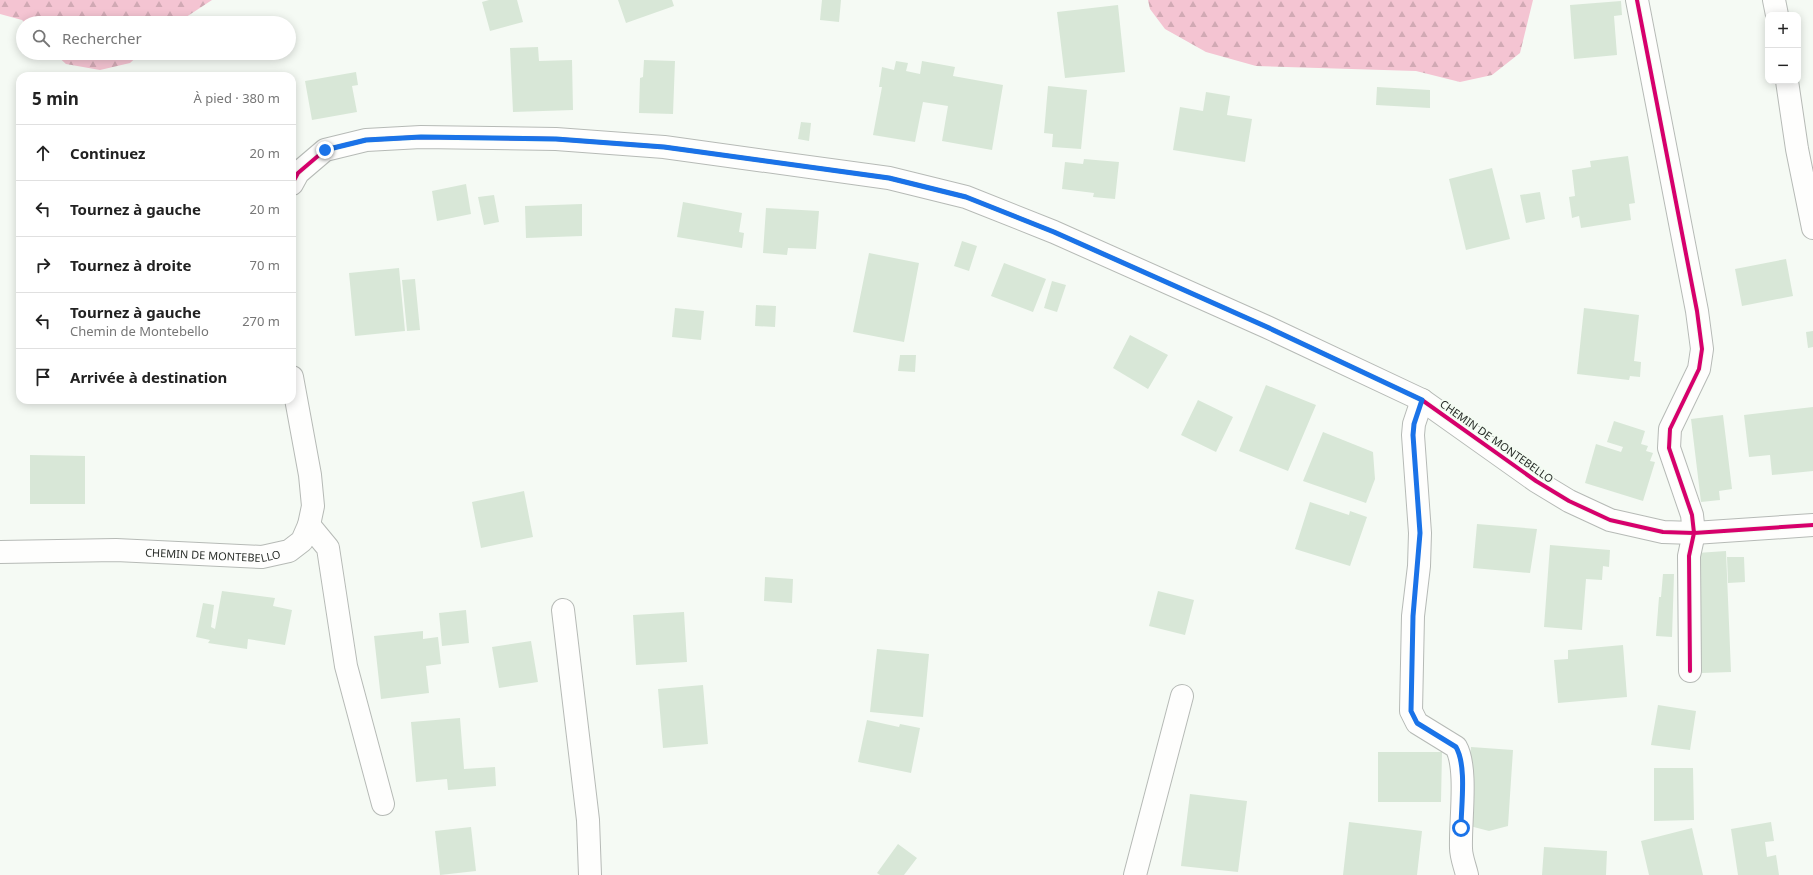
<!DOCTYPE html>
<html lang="fr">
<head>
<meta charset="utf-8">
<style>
  :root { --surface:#fff; --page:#f2f2f2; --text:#222; --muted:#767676; --line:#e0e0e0 }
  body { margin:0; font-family:"Noto Sans",sans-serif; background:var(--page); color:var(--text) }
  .controls { position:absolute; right:12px; top:12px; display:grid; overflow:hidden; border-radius:8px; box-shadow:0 2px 10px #0003 }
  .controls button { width:36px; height:36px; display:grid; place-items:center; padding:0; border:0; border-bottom:1px solid var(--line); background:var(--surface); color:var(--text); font:20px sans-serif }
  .stop { position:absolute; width:12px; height:12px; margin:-9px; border:3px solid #1a73e8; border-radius:50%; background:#fff }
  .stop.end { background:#1a73e8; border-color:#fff; box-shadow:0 1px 4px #0008 }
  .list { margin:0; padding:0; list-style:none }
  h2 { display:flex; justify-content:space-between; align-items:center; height:52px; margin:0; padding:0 16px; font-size:17px }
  h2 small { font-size:13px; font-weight:400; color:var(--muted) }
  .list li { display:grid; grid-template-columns:26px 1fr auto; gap:12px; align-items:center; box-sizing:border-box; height:56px; padding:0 16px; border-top:1px solid var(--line) }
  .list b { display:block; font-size:15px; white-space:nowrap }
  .list p { margin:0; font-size:13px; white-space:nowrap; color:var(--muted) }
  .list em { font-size:13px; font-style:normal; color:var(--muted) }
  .icon { flex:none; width:22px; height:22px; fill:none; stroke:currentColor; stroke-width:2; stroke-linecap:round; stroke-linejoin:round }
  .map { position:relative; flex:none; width:1813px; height:875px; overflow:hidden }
  .search { position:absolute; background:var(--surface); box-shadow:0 2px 10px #0003; left:16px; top:16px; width:280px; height:44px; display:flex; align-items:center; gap:10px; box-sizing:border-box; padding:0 14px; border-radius:22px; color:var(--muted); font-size:15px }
  .panel { position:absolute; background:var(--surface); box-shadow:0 2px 10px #0003; left:16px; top:72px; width:280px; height:332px; border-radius:12px }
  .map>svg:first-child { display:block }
</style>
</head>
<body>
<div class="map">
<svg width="1813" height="875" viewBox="0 0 1813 875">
  <defs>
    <pattern id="forest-firs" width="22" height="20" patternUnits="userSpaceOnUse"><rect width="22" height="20" fill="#f4c4d2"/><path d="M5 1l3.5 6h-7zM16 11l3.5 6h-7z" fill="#d1a9b4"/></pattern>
  </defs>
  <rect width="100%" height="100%" fill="#f5faf4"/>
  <!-- forest -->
  <path fill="url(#forest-firs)" d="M0,0h212l-35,23h-152l-3,-3 -22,-6z
    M1148,0h385l-13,53 -28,22 -32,7 -44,-11 -160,-5 -50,-14 -41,-23 -15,-20z
    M54,53h87l-11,10 -30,7 -34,-6z"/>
  <!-- building -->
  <path fill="#d8e7d7" d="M489,0h28l6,22 -33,9 -8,-29z
    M618,0h54l2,6 -48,17z
    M822,0h19l-2,22 -19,-2z
    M1621,1l1,14 -8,1 3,39 -43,4 -4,-54z
    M1118,5l7,67 -60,6 -8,-66z
    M538,47l1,14 33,-1 1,50 -60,2 -3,-64z
    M644,60l31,1 -2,53 -34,-1 1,-35 3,-1z
    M896,61l12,2 -2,8 14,3 2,-13 33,6 -2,9 50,9 -11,65 -50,-9 6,-35 -25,-4 -8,40 -42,-7 9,-48h-3l3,-20 12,3z
    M356,72l2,13 -6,1 5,26 -45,8 -7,-39z
    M1048,86l39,4 -6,59 -29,-2 1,-13 -9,-1z
    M1377,87l53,3v18l-54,-3z
    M1206,92l24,4 -3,19 25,4 -7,43 -72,-12 7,-43 23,4z
    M801,122l10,1 -2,18 -11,-2z
    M1628,156l7,47 -6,1 2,16 -50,8 -2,-12 -7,2 -3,-21 6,-1 -3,-26 19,-3 -1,-6z
    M1084,159l35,3 -4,37 -22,-2 1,-4 -32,-4 3,-27 18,2z
    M1492,168l18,71 -44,11 -17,-71z
    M466,184l5,30 -34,7 -5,-30z
    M1540,192l5,27 -19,4 -6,-28z
    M494,195l5,27 -15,3 -6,-28z
    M683,202l59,11 -3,19 5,1 -2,15 -65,-11z
    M582,204v32l-56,2 -1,-32z
    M766,208l53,3 -3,38 -28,-1 -1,7 -24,-2z
    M962,241l15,5 -8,25 -15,-5z
    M869,253l50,10 -15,79 -51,-10z
    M1786,259l7,37 -51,10 -7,-37z
    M1004,263l42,16 -13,33 -42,-16z
    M399,268l6,63 -50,5 -6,-63z
    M415,279l5,51 -13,1 -5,-51z
    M1052,281l14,4 -9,27 -13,-4z
    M756,305l20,1 -1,21 -20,-1z
    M675,308l29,3 -3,29 -29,-3z
    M1584,308l55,7 -5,46 7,1 -1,15 -10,-1 -1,4 -52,-6z
    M1813,331v16l-5,1 -2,-16z
    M1130,335l38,20 -20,34 -35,-21z
    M900,355h16l-1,17 -17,-1z
    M1266,385l50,20 -28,66 -49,-20z
    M1198,400l35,17 -17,35 -35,-17z
    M1813,407v64l-41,4 -2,-20 -21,2 -5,-42z
    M1723,415l9,74 -13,2 1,9 -19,2 -10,-83z
    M1614,421l31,10 -4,13 7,2 -2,5 7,2 -3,8 5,1 -12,39 -58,-18 11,-39 25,8 2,-5 -16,-5z
    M1323,432l50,20 2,27 -9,24 -63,-22z
    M30,455l55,1v48h-55z
    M524,491l9,46 -52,11 -9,-46z
    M1310,502l39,13 1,-4 17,6 -17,49 -55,-17z
    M1477,524l60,5 -7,44 -57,-5z
    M1550,545l60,5 -1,17 -6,-1 -1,14 -16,-1 -4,51 -38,-3z
    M1726,551l5,121 -29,1 -5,-120z
    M1727,557h17l1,25 -17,1z
    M1663,574h11l-2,63 -16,-1 3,-39h2z
    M765,577l28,2 -1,24 -28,-2z
    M222,591l53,7 -2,8 19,4 -7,35 -37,-6 -1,10 -39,-6 2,-3 -14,-3 7,-34 11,2 -3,22 4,2z
    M1158,591l36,9 -9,35 -36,-9z
    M466,610l3,33 -27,3 -3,-33z
    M684,612l3,50 -51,3 -3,-50z
    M423,631v8l15,-2 3,27 -15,2 3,27 -48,6 -7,-63z
    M531,641l7,41 -39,6 -7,-41z
    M1623,645l4,52 -69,6 -4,-43 14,-1v-9z
    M877,649l52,5 -6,63 -53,-5z
    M703,685l5,59 -45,4 -5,-59z
    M1658,705l38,6 -6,39 -39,-5z
    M460,718l4,51 31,-2 1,19 -48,4 -1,-11 -31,3 -5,-60z
    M867,720l32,7 1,-3 20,4 -9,45 -53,-11z
    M1471,747l42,3 -5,76 -19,5 -23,-6z
    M1378,752h64l-1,50h-63z
    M1654,768h39l1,52 -40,1z
    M1190,794l57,7 -9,71 -57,-6z
    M1349,822l73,9 -5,44h-74z
    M1771,822l3,19 -9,1 2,15 9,-2 3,20h-41l-7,-46z
    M471,827l5,44 -36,4 -5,-44z
    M1692,828l11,47h-54l-8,-34z
    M898,844l19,14 -13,17h-24l-3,-2z
    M1544,847l63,4 -1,24h-64z"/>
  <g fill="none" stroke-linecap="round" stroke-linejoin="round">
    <!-- minor casing -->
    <g stroke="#b6bab6" stroke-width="24">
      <g id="minor">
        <path d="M1637,0l60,311 5,38 -3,20 -29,60 -1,19 23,67 2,18 -5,23 1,115"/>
        <path d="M1774,0l3,15"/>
        <path d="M1787,81l10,68 16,79"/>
        <path d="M292,184l6,-11 27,-23 41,-10 55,-3 135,2 108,8 225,31 77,19 88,35 213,95 155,73 114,81 33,20 41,19 53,12 31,1 119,-8"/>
        <path d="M1422,400l-8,24 -1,11 7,98 -1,33 -6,50 -2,95 6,12 39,24c12,21 4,75 5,101 0,9 4,18 6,27"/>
        <path d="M309,525l19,23 18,118 37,138"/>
        <path id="s1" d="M0,552l116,-2 146,7 27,-6 13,-10 7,-16 4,-19 -3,-31 -18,-98"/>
        <path d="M563,610l25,210 2,55"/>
        <path d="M1135,875l47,-179"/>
      </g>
    </g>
    <!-- minor -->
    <use href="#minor" stroke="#fefefd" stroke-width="22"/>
    <!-- cycleway casing -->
    <g stroke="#f3fcf2" stroke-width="6">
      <path id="cycleway" d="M1637,0l60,311 5,38 -3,20 -29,60 -1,19 23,67 2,18 -5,23 1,115
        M292,184l6,-11 27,-23 41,-10 55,-3 135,2 108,8 225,31 77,19 88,35 213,95 155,73 114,81 33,20 41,19 53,12 31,1 119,-8"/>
    </g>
    <!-- cycleway -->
    <use href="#cycleway" stroke="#d6006c" stroke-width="4"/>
  </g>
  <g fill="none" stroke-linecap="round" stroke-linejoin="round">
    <!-- route -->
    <path stroke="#1a73e8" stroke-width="5" d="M325,150l41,-10 55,-3 135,2 108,8 225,31 77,19 88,35 213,95 155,73 -8,24 -1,11 7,98 -7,83 -2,95 6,12 39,24c11,19 5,59 5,81"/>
  </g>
  <g text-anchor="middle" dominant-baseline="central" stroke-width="3.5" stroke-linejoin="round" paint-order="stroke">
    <!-- street labels -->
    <g font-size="11" fill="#292d29" stroke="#f3fcf2">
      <text transform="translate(1497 441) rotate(35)">CHEMIN DE MONTEBELLO</text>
      <text stroke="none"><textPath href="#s1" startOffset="213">CHEMIN DE MONTEBELLO</textPath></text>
    </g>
  </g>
</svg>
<div class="controls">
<button>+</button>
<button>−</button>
</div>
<div class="stop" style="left:1461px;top:828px"></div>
<div class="stop end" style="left:325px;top:150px"></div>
<div class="search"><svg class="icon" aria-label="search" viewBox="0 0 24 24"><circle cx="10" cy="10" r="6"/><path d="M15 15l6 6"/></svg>Rechercher</div>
<section class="panel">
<h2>5 min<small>À pied · 380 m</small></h2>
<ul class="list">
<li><svg class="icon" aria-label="ahead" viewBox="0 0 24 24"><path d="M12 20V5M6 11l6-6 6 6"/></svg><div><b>Continuez</b></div><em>20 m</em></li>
<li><svg class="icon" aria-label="left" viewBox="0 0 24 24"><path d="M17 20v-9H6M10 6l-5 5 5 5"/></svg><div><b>Tournez à gauche</b></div><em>20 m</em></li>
<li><svg class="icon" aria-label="right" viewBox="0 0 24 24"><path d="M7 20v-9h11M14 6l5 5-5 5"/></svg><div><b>Tournez à droite</b></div><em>70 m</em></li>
<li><svg class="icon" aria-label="left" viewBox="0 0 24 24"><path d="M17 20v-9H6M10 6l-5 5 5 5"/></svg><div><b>Tournez à gauche</b><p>Chemin de Montebello</p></div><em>270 m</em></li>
<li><svg class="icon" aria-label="arrive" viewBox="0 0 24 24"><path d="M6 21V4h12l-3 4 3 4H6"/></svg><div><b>Arrivée à destination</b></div></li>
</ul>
</section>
</div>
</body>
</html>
